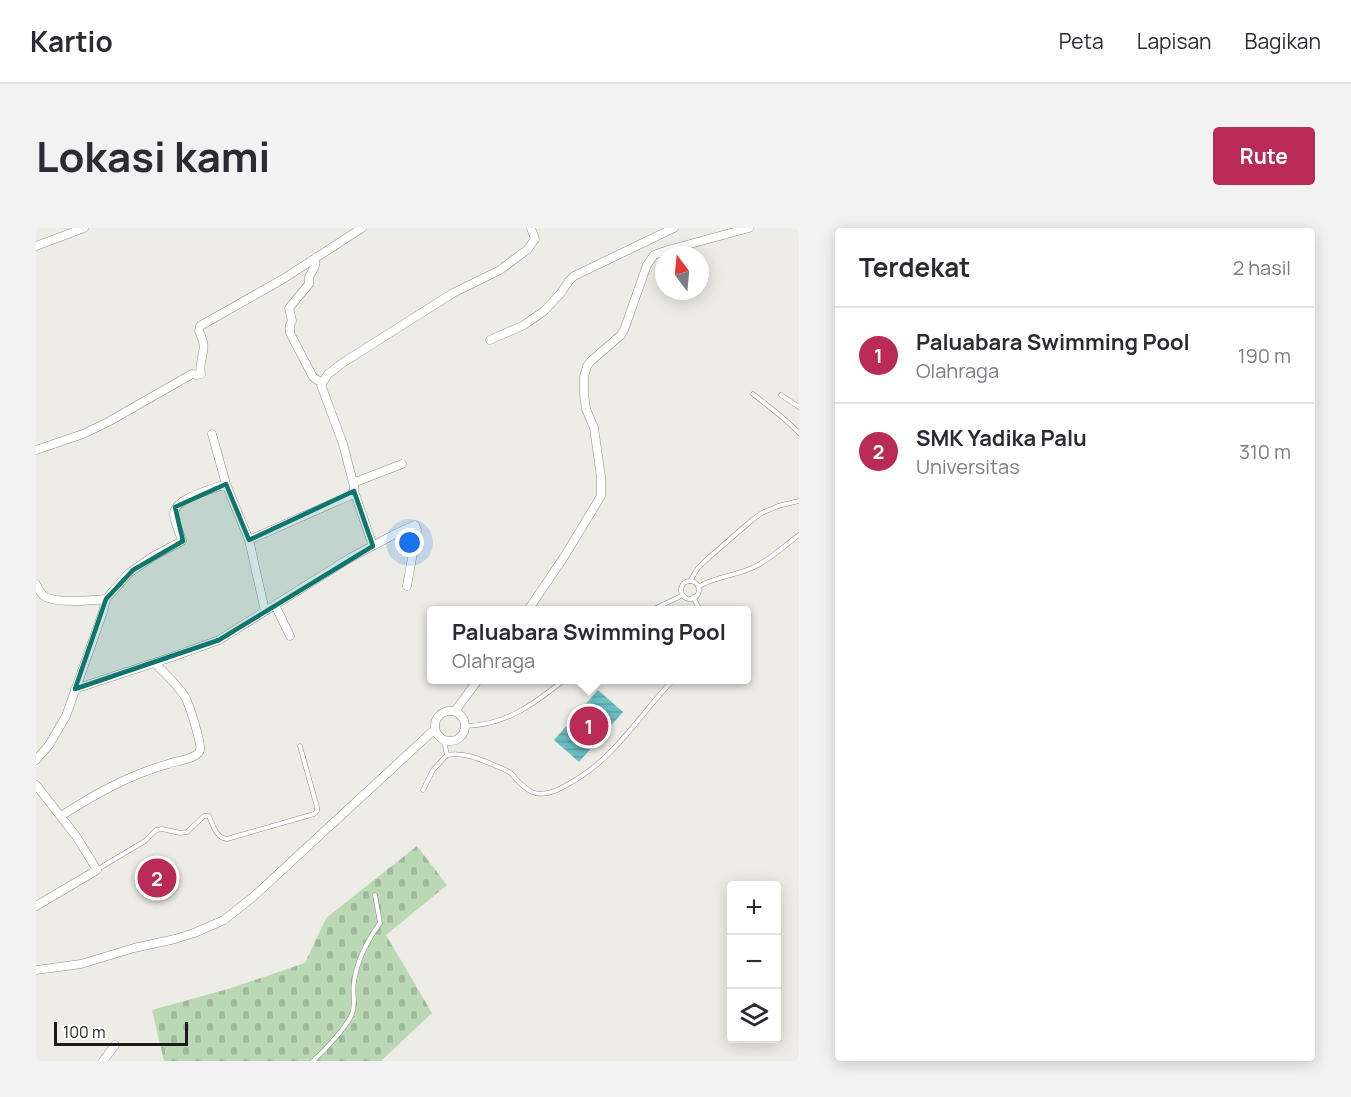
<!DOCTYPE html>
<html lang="id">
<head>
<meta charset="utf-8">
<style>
  :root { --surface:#fff; --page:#f2f2f3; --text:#2b2b33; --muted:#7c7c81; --line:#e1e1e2; --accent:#ba2a56 }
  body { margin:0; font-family:Manrope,sans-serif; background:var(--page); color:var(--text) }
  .controls { position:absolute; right:18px; bottom:18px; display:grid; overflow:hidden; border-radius:6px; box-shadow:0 3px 15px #0003 }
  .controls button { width:54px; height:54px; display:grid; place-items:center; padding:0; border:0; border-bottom:2px solid var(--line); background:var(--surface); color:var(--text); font:30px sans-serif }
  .compass { position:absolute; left:619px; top:18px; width:54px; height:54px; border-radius:50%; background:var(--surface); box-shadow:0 3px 15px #0003; rotate:344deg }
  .scale { position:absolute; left:18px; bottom:15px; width:134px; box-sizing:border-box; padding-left:6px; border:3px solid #1b1a18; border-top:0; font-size:16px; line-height:21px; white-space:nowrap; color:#1b1a18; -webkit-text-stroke:4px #fff; paint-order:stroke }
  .you { position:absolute; left:374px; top:315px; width:21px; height:21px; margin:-15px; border:4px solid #fff; border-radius:50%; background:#1a73e8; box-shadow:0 0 0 9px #1a73e833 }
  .badge { display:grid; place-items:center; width:39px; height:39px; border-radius:50%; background:var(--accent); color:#fff; font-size:20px; font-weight:700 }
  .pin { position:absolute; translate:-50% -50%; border:3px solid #fff; box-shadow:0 2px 6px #0006 }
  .popup { position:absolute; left:391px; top:378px; width:324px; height:78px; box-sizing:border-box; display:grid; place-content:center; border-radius:6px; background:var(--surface); filter:drop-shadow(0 2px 4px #0005); font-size:20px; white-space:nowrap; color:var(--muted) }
  .popup b { font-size:22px; color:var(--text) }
  .popup::after { content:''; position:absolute; left:50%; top:100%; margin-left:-12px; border:12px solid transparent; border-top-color:var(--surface) }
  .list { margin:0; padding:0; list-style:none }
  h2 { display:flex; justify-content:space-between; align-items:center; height:78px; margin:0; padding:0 24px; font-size:26px }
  h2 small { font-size:20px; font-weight:400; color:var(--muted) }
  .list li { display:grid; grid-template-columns:39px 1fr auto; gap:18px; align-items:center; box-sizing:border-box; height:96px; padding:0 24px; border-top:2px solid var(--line) }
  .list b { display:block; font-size:22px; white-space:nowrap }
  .list p { margin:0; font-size:20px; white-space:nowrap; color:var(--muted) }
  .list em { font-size:20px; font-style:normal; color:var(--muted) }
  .icon { flex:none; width:33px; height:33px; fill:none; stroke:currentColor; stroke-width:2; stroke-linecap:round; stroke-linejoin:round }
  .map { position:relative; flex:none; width:763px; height:833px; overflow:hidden; border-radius:6px }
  header { display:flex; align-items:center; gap:36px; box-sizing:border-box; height:84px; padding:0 30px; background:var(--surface); border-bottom:2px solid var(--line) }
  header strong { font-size:28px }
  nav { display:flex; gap:33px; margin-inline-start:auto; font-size:21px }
  .intro { display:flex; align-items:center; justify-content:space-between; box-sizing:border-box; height:144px; padding:0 36px }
  h1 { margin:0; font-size:42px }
  .button { padding:15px 27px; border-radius:6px; background:var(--accent); color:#fff; font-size:21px; font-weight:700 }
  main { display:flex; gap:36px; padding:0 36px }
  aside { flex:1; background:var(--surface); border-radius:6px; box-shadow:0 3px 15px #0003 }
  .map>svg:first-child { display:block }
</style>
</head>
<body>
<header>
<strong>Kartio</strong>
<nav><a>Peta</a><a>Lapisan</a><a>Bagikan</a></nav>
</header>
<div class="intro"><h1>Lokasi kami</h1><a class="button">Rute</a></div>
<main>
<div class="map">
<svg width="763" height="833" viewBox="0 0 763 833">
  <defs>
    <pattern id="cemetery-stones" width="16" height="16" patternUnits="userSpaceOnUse" patternTransform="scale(1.5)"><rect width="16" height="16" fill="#bbd8b5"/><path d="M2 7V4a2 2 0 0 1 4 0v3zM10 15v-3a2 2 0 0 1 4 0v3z" fill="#a0b99b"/></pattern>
    <pattern id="water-rules" width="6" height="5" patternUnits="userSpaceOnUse" patternTransform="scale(1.5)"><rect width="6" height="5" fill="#6abdc1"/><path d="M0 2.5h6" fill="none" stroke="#5ba2a5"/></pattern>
  </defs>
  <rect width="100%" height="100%" fill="#eeece6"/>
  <!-- cemetery -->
  <path fill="url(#cemetery-stones)" d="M381,618l30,39 -61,50 46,78 -51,48h-217l-12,-51 76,-21 77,-26 21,-45z"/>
  <!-- water -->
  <path fill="url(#water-rules)" d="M562,462l25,22 -44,50 -25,-22z"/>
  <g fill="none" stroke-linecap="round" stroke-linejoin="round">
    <!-- lane casing -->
    <g stroke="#8f8d88" stroke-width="5">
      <path id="lane" d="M717,166c16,13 32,24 46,39
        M745,167l18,12
        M654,353l8,-13 7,-7 47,-41 10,-7 16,-7 21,-5
        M645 362a9 9 0 1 1 18 0a9 9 0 1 1-18 0Z
        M662,359c16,-10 36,-11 54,-19 17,-7 32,-22 47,-33
        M657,369l7,13
        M616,382l31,-15
        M430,498c40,-1 68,-22 98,-46
        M411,527c17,-3 33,4 49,11 5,2 11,4 16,8 2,2 3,5 6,7 3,3 10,9 14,11 10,4 22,0 31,-5 51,-26 72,-67 110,-107
        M387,562l10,-20 14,-15 -3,-14
        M62,641l47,-28 11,-11 6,-1 18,4 7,-1 17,-16h5c4,9 7,22 18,23l87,-25 3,-3v-4l-17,-61
        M277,833c11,-10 33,-33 39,-47 4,-11 0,-21 2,-32 3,-22 13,-41 26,-59l-5,-28"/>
    </g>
    <!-- street casing -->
    <g stroke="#8f8d88" stroke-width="9">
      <path id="street" d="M0,18l48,-18
        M280,29l-1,9 -6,11v7l-20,24 3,13 -2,4v8l23,44 9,6
        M454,112l34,-15 20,-14 16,-17 9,-13 5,-5 100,-48
        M176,206l14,50 23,56 16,71
        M0,222l47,-16 25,-12 84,-48 5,1 4,-1c-2,-9 1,-14 2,-22 2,-8 -1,-14 -4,-21l1,-5 83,-47 79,-51
        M317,255l49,-19
        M318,263l19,55
        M213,312l100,-44 5,-5v-5l-11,-42 -22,-59 7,-11 16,-12 109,-69 47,-23 28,-21 7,-10 -4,-11
        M0,356c2,4 4,9 8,12 11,8 48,4 62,3
        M239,377l15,31
        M492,382l36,-53 37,-61v-19l-7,-49 -8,-19 -2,-15v-17l3,-11 4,-5 30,-26 3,-5 23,-65 7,-10 14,-5 81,-22
        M39,461l97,-32 47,-17 131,-82 45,-24 20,-9 2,5 -10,56
        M399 498a15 15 0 1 1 30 0a15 15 0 1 1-30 0Z
        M419,483l23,-31
        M0,532l13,-15 17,-29 37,-104 3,-13 23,-26 23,-16 30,-16c-2,-8 -8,-19 -8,-27 0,-16 39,-25 52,-30
        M0,557l40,51 21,34 -61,36
        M25,588c36,-23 66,-40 107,-52 7,-3 30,-5 32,-14 2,-5 -11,-47 -15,-53 -7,-12 -20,-23 -30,-34
        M0,742l45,-6 53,-16 41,-9 19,-6 30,-13 29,-23 182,-168
        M67,833l12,-16"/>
    </g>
    <!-- lane -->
    <use href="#lane" stroke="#fff" stroke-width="4"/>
    <!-- street -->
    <use href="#street" stroke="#fff" stroke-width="8"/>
  </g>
  <!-- marked area -->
  <path fill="#0f766e" fill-opacity="0.2" stroke="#0f766e" stroke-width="4.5" stroke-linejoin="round" d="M190,256l23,56 105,-49 19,55 -154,94 -144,49 31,-90 27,-29 50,-29 -8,-34z"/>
</svg>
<div class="controls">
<button>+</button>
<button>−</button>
<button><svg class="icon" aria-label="layers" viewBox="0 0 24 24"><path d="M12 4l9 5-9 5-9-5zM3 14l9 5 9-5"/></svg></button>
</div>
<svg class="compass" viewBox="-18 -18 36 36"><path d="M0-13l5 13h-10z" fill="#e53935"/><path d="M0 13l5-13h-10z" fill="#7c7c81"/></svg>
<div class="scale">100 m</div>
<div class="you"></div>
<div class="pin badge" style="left:553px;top:498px">1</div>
<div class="popup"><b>Paluabara Swimming Pool</b>Olahraga</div>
<div class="pin badge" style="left:121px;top:650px">2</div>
</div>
<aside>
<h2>Terdekat<small>2 hasil</small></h2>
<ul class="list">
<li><span class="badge">1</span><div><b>Paluabara Swimming Pool</b><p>Olahraga</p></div><em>190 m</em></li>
<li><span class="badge">2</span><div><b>SMK Yadika Palu</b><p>Universitas</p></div><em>310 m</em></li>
</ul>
</aside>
</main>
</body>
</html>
